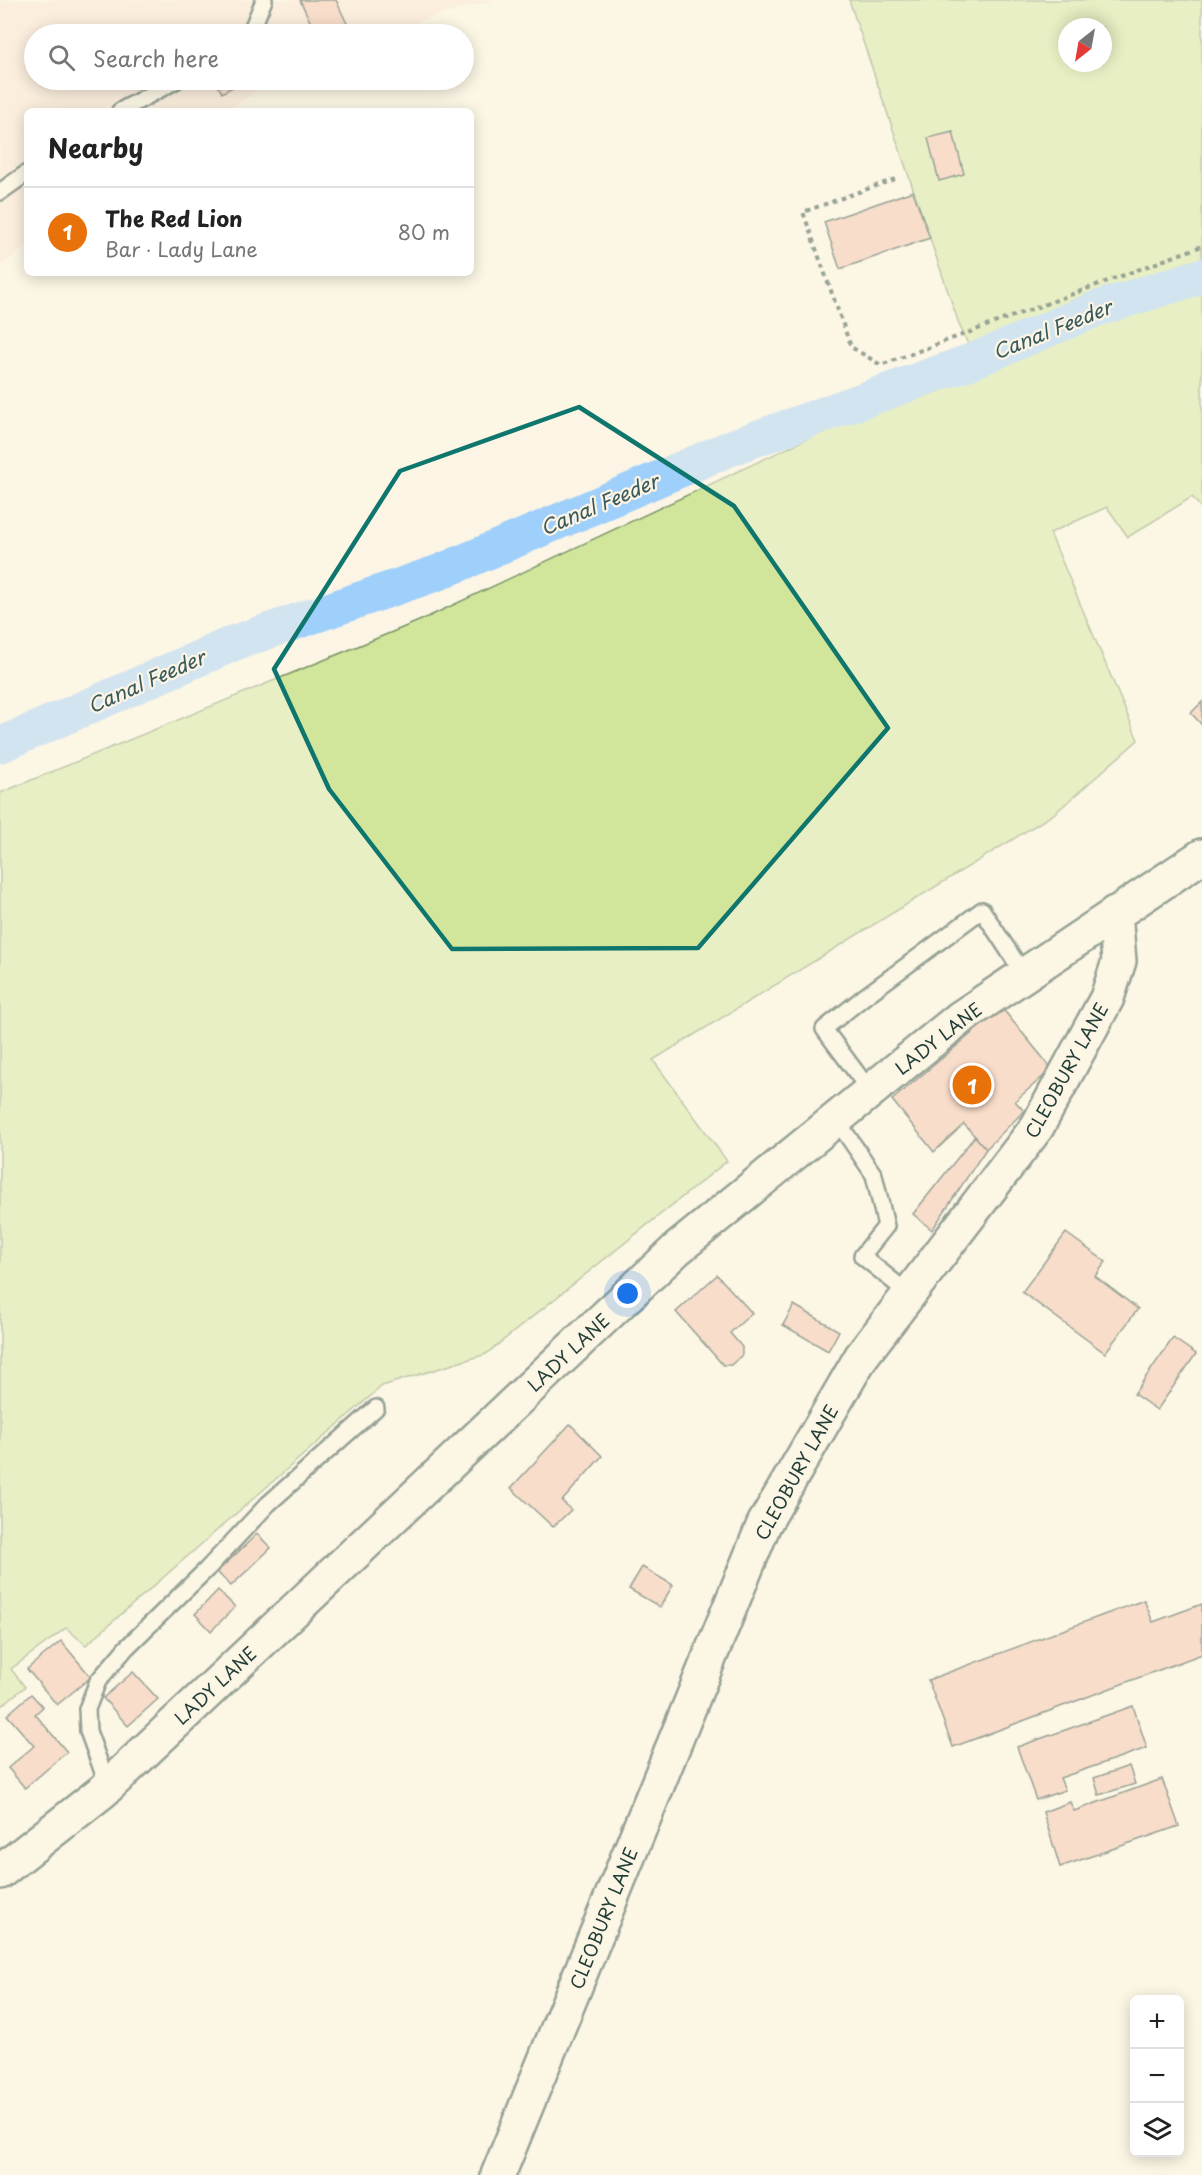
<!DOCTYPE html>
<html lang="en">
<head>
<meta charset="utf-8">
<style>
  :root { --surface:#fff; --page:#f2f2f2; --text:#222; --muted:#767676; --line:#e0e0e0; --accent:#2563eb }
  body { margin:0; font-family:"Playpen Sans",sans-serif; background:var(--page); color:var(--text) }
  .controls { position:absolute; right:18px; bottom:18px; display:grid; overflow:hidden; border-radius:9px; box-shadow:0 3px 15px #0003 }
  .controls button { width:54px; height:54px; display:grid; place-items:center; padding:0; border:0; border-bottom:2px solid var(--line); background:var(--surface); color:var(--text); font:30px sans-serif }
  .compass { position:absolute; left:1058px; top:18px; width:54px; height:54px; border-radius:50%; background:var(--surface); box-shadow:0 3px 15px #0003; rotate:211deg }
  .you { position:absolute; left:628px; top:1294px; width:21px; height:21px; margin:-15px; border:4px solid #fff; border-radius:50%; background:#1a73e8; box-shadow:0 0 0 9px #1a73e833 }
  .badge { display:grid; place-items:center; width:39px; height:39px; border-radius:50%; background:var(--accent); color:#fff; font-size:20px; font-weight:700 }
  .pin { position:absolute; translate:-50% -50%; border:3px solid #fff; box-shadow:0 2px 6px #0006 }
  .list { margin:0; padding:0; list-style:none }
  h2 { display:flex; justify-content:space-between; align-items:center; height:78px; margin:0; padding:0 24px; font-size:26px }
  h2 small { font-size:20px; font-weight:400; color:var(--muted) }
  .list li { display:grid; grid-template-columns:39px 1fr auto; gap:18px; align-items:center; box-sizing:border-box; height:90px; padding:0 24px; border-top:2px solid var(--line) }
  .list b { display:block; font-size:22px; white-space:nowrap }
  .list p { margin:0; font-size:20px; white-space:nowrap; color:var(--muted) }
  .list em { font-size:20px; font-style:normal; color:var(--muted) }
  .icon { flex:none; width:33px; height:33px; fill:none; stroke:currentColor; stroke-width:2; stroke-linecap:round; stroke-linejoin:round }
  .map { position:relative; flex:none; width:1202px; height:2175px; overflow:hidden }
  .search { position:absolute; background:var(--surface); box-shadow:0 3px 15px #0003; left:24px; top:24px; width:450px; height:66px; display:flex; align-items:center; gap:15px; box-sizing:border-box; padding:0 21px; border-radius:33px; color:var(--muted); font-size:22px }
  .panel { position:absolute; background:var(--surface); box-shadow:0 3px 15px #0003; left:24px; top:108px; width:450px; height:168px; border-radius:9px }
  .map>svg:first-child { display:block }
</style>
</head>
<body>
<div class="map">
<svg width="1202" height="2175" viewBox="0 0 1202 2175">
  <rect width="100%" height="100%" fill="#fcf5e5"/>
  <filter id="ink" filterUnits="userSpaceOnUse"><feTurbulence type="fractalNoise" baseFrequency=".0167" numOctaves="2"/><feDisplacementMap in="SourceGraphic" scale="12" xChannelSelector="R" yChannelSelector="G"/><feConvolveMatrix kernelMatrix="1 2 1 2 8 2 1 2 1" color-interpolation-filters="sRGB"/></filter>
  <g filter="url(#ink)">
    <!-- built -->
    <path fill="#fae4d3" d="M0,0h493l-120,34h-339v46h239l-46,31h-200v135l-27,19z"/>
    <!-- green -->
    <path fill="#d1e69b" stroke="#789268" stroke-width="1.5" fill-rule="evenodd" d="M849,0h353v509l-10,-12 -64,40 -21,-30 -57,26 88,207 -84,74 -401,246 74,101 -241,193 -104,32 -296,259 -20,-17 -55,41 14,18 -25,20v-914l419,-172 556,-261 -16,-36zM1067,27h36v36h-36z"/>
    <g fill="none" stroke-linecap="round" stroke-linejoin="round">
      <!-- canal -->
      <path stroke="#9fcffb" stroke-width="36" d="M0,745l234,-102 206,-71 293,-125 242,-87 121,-51 106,-33"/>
    </g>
    <!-- building -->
    <path fill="#f5beaa" stroke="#1f3d34" stroke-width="1.5" d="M300,0h36l13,28 -15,6h-18z
      M215,80h30l-23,13z
      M953,132l11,42 -25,7 -11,-43z
      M913,191l17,47 -90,31 -16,-47z
      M1202,702v23l-11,-12z
      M1002,1008l50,61 -37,32 9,10 -38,38 -22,-25 -30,28 -42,-52z
      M975,1136l11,13 -54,81 -19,-16z
      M1066,1233l40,29 -11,14 43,33 -33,44 -83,-61z
      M717,1275l35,38 -22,20 12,14v8l-11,10h-8l-47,-53z
      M794,1305l45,26 -11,20 -45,-26z
      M1173,1338l23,16 -39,56 -23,-16z
      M570,1424l32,32 -40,45 9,9 -18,17 -42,-39z
      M257,1534l14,14 -40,38 -14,-14z
      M642,1567l31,18 -13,22 -31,-18z
      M218,1590l17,17 -24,24 -16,-17z
      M1144,1600l9,22 49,-18v50l-249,93 -25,-67z
      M61,1641l30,36 -34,28 -30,-36z
      M133,1672l25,27 -30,27 -25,-28z
      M31,1694l12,13 -8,7 32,38 -42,36 -17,-20 26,-22 -27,-31z
      M1133,1706l14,42 -87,30 5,12 -29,10 -19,-53z
      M1129,1766l6,18 -36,11 -5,-17z
      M1162,1779l17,47 -119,41 -17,-55 27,-10 4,9z"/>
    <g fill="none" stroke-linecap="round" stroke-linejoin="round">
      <!-- lane casing -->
      <g stroke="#1f3d34" stroke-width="20">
        <path id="lane" d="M250,34l14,-34
          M120,111l57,-31
          M0,192l27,-19
          M870,1091l-46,-62 40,-32 118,-87 43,66
          M836,1119l38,56 12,51 -24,30 47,38
          M108,1786l-20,-55 -1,-22 11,-28 28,-33 81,-79 61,-65 108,-96"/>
      </g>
      <!-- secondary casing -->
      <g stroke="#1f3d34" stroke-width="38">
        <path id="secondary" d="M0,1872l103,-81 574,-542 283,-231 242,-162
          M498,2175l266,-651 97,-167 176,-230 70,-129 12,-37 -4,-48"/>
      </g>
      <!-- path -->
      <path stroke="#1f3d34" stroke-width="4" stroke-dasharray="4.5 4.5" stroke-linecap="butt" d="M895,179l-92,33 48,135 30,18 321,-119"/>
      <!-- lane -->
      <use href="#lane" stroke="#fcf5e5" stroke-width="15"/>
      <!-- secondary -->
      <use href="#secondary" stroke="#fcf5e5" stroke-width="33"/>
    </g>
  </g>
  <!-- marked area -->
  <path d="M0 0H1202V2175H0ZM579,407l155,99 154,222 -190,220 -246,1 -123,-160 -55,-120 126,-198z" fill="#fcf5e5" fill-opacity=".55" fill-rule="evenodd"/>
  <path fill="none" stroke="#0f766e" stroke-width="4.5" stroke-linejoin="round" d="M579,407l155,99 154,222 -190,220 -246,1 -123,-160 -55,-120 126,-198z"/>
  <g text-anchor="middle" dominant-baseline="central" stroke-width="4.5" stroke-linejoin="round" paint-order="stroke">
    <!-- street labels -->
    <g font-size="18" fill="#1f3d34" stroke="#fcf5e5">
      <text transform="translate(938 1038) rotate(-38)">LADY LANE</text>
      <text transform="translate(1066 1070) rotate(-61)">CLEOBURY LANE</text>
      <text transform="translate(568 1352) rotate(-43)">LADY LANE</text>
      <text transform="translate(796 1472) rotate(-61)">CLEOBURY LANE</text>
      <text transform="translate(215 1685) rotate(-43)">LADY LANE</text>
      <text transform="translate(603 1918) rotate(-68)">CLEOBURY LANE</text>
    </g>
    <!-- water labels -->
    <g font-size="20" font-style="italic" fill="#395a5c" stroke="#fcf5e5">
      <text transform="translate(1052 329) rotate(-22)">Canal Feeder</text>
      <text transform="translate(599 504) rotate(-23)">Canal Feeder</text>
      <text transform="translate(146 681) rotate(-24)">Canal Feeder</text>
    </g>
  </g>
</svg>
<div class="controls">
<button>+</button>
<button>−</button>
<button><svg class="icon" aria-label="layers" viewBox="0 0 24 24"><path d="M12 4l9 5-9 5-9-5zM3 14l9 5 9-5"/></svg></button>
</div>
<svg class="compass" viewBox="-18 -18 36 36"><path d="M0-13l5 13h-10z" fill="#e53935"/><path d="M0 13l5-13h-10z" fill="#767676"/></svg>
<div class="you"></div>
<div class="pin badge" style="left:972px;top:1085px;background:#e8710a">1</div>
<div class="search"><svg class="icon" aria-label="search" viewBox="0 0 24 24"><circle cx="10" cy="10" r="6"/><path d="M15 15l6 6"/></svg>Search here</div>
<section class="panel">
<h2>Nearby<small></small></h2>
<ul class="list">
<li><span class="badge" style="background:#e8710a">1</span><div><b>The Red Lion</b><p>Bar · Lady Lane</p></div><em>80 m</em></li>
</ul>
</section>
</div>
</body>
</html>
